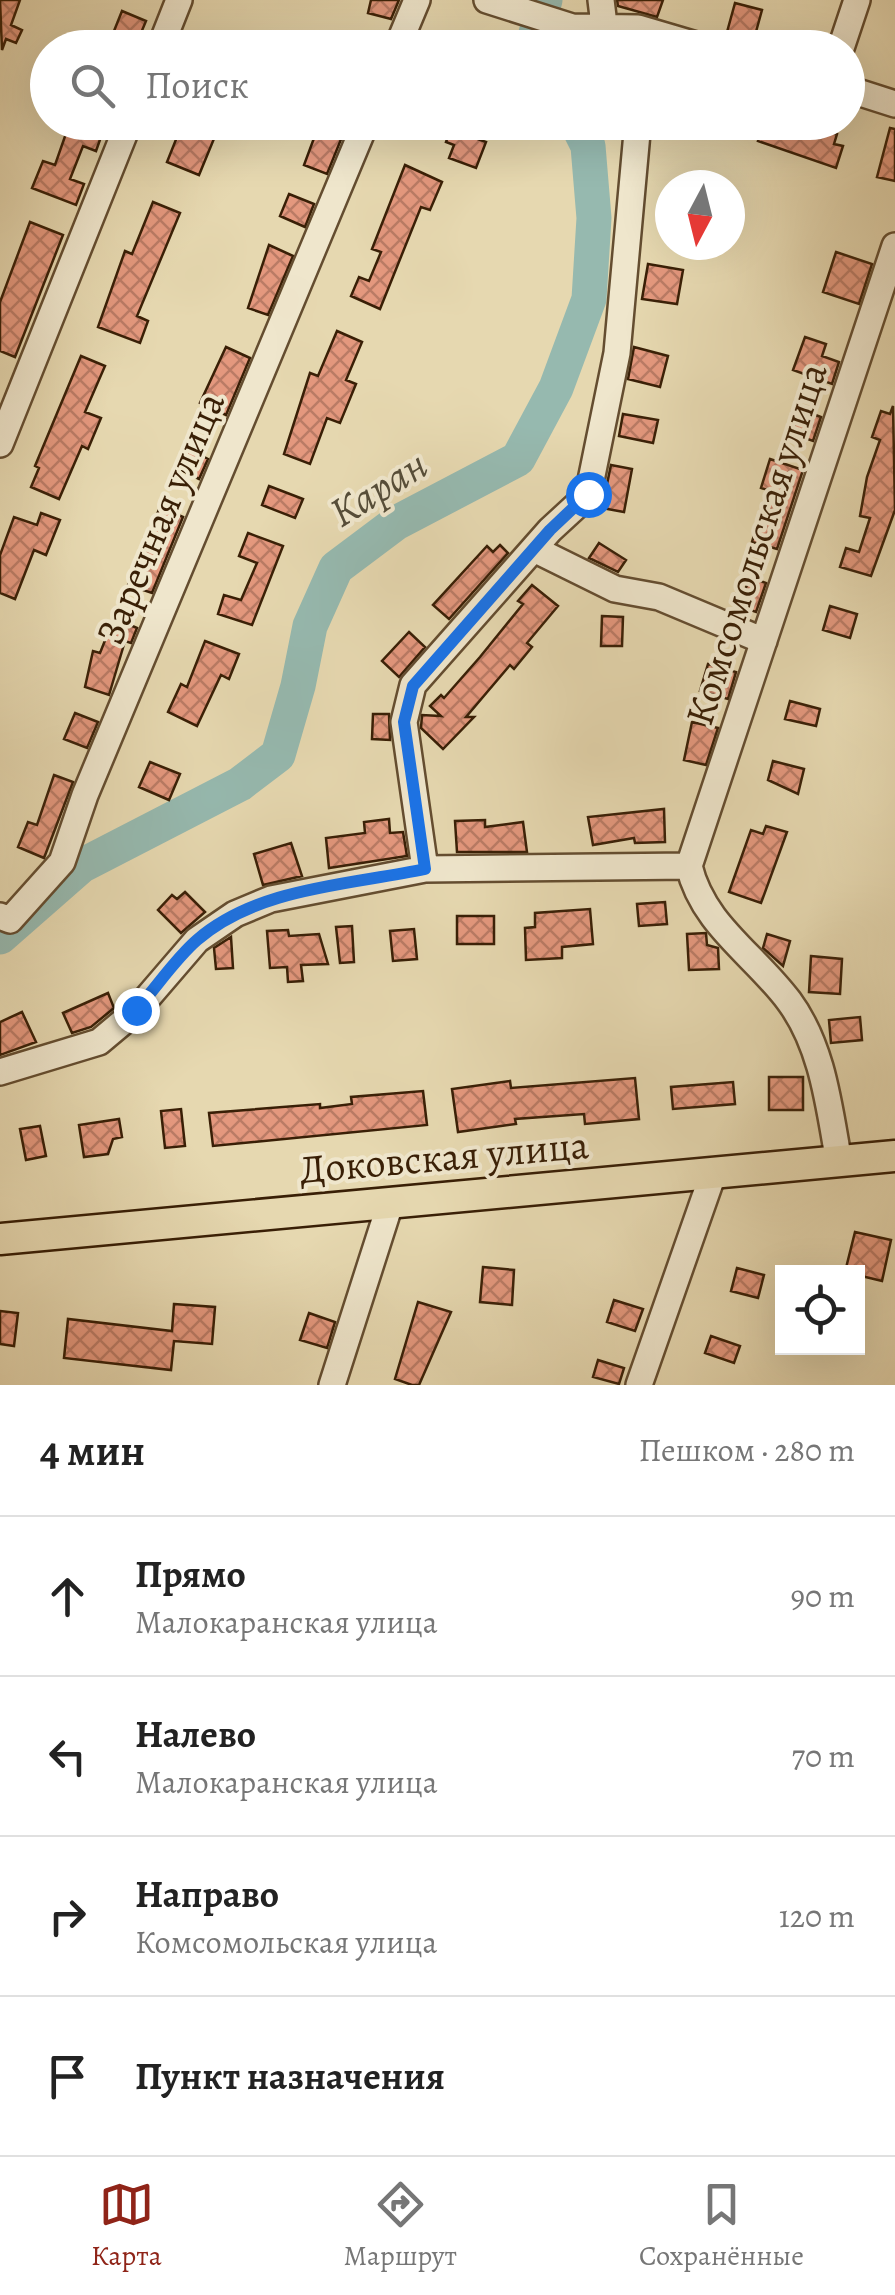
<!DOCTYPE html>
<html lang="ru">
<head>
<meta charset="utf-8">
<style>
  :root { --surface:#fff; --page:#f6f6f6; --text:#222; --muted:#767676; --line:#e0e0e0; --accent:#8f2418 }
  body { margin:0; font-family:Alegreya,serif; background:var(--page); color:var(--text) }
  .controls { position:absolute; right:30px; bottom:30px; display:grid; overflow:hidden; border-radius:0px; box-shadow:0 10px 40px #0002 }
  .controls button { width:90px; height:90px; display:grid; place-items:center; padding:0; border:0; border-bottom:2px solid var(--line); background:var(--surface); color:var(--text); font:50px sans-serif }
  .compass { position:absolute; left:655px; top:170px; width:90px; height:90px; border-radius:50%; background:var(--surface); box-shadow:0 10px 40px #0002; rotate:187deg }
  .stop { position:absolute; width:30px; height:30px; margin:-22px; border:8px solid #1a73e8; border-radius:50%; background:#fff }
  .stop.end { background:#1a73e8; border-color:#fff; box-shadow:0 2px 10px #0008 }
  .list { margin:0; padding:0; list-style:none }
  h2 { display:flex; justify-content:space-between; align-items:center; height:130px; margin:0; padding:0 40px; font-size:42px }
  h2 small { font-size:32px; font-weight:400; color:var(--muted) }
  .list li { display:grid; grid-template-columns:65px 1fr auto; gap:30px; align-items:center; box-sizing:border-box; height:160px; padding:0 40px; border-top:2px solid var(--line) }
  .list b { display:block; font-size:38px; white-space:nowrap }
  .list p { margin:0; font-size:32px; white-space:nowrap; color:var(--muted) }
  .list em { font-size:32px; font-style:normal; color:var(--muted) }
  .icon { flex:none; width:55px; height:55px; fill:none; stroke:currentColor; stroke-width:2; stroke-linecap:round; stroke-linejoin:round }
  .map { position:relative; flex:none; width:895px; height:1385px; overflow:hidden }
  .search { position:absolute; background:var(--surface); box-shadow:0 10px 40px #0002; left:30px; right:30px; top:30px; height:110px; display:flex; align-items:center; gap:25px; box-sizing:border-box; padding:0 35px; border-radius:55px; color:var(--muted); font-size:38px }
  .sheet { height:770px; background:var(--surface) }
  nav { display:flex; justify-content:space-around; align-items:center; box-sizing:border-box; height:140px; border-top:2px solid var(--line); background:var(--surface); font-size:28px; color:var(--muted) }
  nav a { display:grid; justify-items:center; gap:5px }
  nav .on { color:var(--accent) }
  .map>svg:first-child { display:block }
</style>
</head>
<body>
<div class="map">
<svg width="895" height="1385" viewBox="0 0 895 1385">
  <defs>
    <pattern id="building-cross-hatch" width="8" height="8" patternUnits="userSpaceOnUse" patternTransform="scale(2.5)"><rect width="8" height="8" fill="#e4987e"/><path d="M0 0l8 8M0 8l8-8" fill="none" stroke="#ba7b65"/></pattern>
  </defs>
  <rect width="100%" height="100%" fill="#e6d8b0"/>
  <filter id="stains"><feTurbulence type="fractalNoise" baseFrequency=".002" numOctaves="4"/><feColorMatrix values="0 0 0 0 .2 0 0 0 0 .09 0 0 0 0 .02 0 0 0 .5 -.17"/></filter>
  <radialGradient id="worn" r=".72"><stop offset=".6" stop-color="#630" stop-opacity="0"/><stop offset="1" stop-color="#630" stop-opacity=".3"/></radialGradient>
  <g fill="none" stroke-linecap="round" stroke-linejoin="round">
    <!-- river -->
    <path stroke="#96b9af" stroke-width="35" d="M539,48l-4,-11 10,-37
      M0,937l81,-71 159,-82 38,-29 20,-69 12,-60 26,-58 60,-45 122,-64 38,-71 33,-89 5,-81 -6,-72 -12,-24"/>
  </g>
  <!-- building -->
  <path fill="url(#building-cross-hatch)" stroke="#391f06" stroke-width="2.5" d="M0,0h20l-9,25 11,5 -6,13 -10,-4 -4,11z
    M371,0h28l-8,19 -23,-6z
    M617,0h46l-6,17 -39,-11z
    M735,3l27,7 -8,29 -27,-7z
    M122,11l24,10 -10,24 -24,-9z
    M70,122h22l-2,8 12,4 -6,17 -13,-5 -13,33 14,5 -8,21 -44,-17 11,-27 12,4z
    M183,122l35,7 -19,46 -32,-13z
    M320,122h28l-21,52 -23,-9z
    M453,122h15l-4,12 22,8 -10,26 -27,-10 5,-13 -8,-3z
    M765,122h34l38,12 -3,10 9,2 -7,22 -78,-27z
    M890,128l5,1v52l-18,-4z
    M405,165l37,17 -12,28 -9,-3 -41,102 -29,-13 8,-19 10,4 12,-29 -9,-3z
    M289,194l25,10 -9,23 -25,-11z
    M153,202l27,11 -43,103 11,5 -8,22 -42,-16 27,-76 7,3z
    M30,222l33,13 -48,122 -15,-6v-49z
    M269,245l24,11 -25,59 -20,-7z
    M836,252l36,12 -13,40 -36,-12z
    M648,264l35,6 -6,34 -35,-5z
    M337,331l25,11 -16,38 10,4 -16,39 -13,-5 -17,46 -26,-10 26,-81 8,3z
    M805,337l21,7 -4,12 17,6 -7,22 -39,-14z
    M226,347l24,11 -24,57 -26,-12z
    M634,347l34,9 -8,31 -32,-8z
    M81,356l24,10 -20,46 16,6 -13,31 -6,-3 -23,53 -28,-12 8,-19 -4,-2z
    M893,406l2,104 -24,66 -31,-9 6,-19 13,4 11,-34 -10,-2 7,-39 13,-37 -8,-3 9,-26 9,3z
    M797,408l24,9 -8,24 -25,-9z
    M623,414l35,6 -5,23 -34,-7z
    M189,449l19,10 -9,20 -20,-10z
    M770,459l33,11 -26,79 -25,-7 16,-52 -7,-2z
    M611,465l21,4 -8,43 -22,-4z
    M269,486l34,13 -8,19 -33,-13z
    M160,507l23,10 -31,76 -24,-8z
    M41,513l19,7 -14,35 -12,-5 -19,49 -15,-6v-38l14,-38 23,8z
    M248,533l35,13 -31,79 -34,-11 6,-19 17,5 16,-37 -18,-7z
    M599,543l27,17 -8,12 -29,-14z
    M500,545l8,8 -59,66 -16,-14 54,-59 6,6z
    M750,577l16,6 -10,29 -23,-8 5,-16 7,2z
    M532,585l26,21 -31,37 5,4 -18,22 -4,-4 -44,52h8l-31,32 -22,-21 1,-13 19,1 -11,-10 11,-11 3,3 36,-41 43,-53 -5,-3z
    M830,606l27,8 -7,24 -27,-8z
    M602,616l21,1 -1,29h-21z
    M114,618l23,10 -6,15 -6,-2 -16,54 -24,-8 8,-36 7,2z
    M409,632l16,15 -26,30 -17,-16z
    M205,641l34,13 -10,25 -8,-4 -24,51 -29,-14 13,-28 6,3z
    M708,664l28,8 -8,27 -28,-8z
    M790,701l30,8 -4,17 -31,-7z
    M75,713l23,9 -11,26 -23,-9z
    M373,714h16l1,26 -18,-1z
    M692,722l26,6 -12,37 -22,-5z
    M773,761l31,8 -6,25 -30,-14z
    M150,762l30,12 -11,26 -30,-13z
    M54,775l19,7 -29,76 -26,-11 10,-25 9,3z
    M664,809l1,33 -30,1 -1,-5 -41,7 -5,-28z
    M389,819l1,14 13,-1 4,24 -78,12 -3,-30 39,-5 -1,-11z
    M485,820v7l38,-5 4,30h-70l-2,-31z
    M766,826l21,6 -26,71 -32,-11 22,-62 12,4z
    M291,843l11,33 -39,9 -9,-31z
    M185,892l20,20 -24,21 -23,-23 14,-15 5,4z
    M665,902l2,22 -28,2 -2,-22z
    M590,909l3,35 -31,3v11l-36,2 -1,-32 10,-1v-14z
    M457,916h37v28h-37z
    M352,926l2,36 -14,1 -4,-36z
    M414,929l3,30 -24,2 -3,-30z
    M288,930l1,6 30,-2 9,30 -27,1 2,16 -15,1 -1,-15 -17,1 -3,-37z
    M706,933l1,12 11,3 1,21 -30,1 -2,-36z
    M767,934l23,7 -7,25 -20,-18z
    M231,937l2,31 -17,1 -2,-21z
    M811,956l31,3 -2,35 -31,-2z
    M108,993l6,15 -23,19 -19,6 -9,-20z
    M22,1012l14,30 -36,13v-33z
    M860,1017l2,23 -31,3 -2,-23z
    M769,1077h34v33h-34z
    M635,1078l4,41 -54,5 -1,-10 -69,5 1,5 -58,8 -6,-43 58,-8 1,7z
    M733,1082l2,22 -62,5 -2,-22z
    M423,1091l4,34 -214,21 -4,-33 111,-9v4l32,-4 -1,-7z
    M181,1109l4,37 -20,2 -4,-37z
    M119,1119l3,18 -9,2 -5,15 -24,3 -5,-32z
    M40,1126l6,30 -20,4 -6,-31z
    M855,1232l36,8 -9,41 -37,-9z
    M483,1267l31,3 -2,35 -32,-3z
    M737,1268l27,7 -6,23 -27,-7z
    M614,1300l29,9 -8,22 -28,-9z
    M418,1302l33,10 -32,73h-7l-17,-6z
    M174,1304l41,3 -3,37 -38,-3 -3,29 -107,-12 4,-39 104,12z
    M0,1311l18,2 -4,33 -14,-2z
    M309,1313l26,9 -8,26 -27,-8z
    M711,1336l29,10 -6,17 -29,-10z
    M598,1360l26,8 -5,16 -26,-7z"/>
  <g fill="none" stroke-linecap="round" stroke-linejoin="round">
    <!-- minor casing -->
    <g stroke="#644d30" stroke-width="30">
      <path id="minor" d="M487,0l85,27 66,1 68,20
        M601,0l3,25
        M160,48l19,-48
        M397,48l20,-48
        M841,48l16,-48
        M848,89l47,15
        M0,444l129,-322
        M534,549l81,40 44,8 105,44
        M425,869l-21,-147 9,-37 137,-155 38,-35 29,-142 21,-231
        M0,916l10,4 52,-58 23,-67 281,-673
        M0,1072l99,-30 37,-31 61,-71 38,-26 36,-15 154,-30 264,-3
        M839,1162c-10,-55 -16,-115 -50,-161 -35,-47 -86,-76 -100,-135l206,-620
        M332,1385l59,-184
        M639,1385l74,-211"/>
    </g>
    <!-- major casing -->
    <g stroke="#391f06" stroke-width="35">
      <path id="major" d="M0,1239l895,-83"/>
    </g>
    <!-- minor -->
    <use href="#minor" stroke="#efe6cc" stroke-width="25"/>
    <!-- major -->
    <use href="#major" stroke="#e6d8b0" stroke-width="30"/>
  </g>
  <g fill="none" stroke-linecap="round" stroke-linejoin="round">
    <!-- route -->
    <path stroke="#1a73e8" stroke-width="12" d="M136,1010c20,-22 39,-51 61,-70 61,-53 153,-55 228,-71l-21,-147 9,-36 137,-156 38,-36"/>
  </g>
  <g text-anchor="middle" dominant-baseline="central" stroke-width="8" stroke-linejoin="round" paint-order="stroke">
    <!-- street labels -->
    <g font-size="40" fill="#391f06" stroke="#efe6cc">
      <text transform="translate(160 518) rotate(-67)">Заречная улица</text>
      <text transform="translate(756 544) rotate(-72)">Комсомольская улица</text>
      <text transform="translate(444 1157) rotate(-5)">Доковская улица</text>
    </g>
    <!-- water labels -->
    <g font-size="42" font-style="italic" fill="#554d39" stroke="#efe6cc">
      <text transform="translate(378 488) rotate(-32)">Каран</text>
    </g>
  </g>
  <rect width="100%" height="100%" filter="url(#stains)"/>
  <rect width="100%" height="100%" fill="url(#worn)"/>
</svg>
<div class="controls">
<button><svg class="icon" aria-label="locate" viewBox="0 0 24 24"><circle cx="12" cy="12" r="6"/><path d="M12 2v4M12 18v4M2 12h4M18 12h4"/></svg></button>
</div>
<svg class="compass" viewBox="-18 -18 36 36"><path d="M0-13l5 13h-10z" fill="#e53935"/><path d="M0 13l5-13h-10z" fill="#767676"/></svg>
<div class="stop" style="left:588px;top:494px"></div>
<div class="stop end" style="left:136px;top:1010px"></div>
<div class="search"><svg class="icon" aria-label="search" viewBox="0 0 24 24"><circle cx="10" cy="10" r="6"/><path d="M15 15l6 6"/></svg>Поиск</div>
</div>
<section class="sheet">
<h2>4 мин<small>Пешком · 280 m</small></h2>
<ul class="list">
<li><svg class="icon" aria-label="ahead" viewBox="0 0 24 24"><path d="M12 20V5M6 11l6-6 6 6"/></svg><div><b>Прямо</b><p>Малокаранская улица</p></div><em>90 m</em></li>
<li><svg class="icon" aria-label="left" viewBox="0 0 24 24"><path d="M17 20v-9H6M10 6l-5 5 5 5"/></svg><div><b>Налево</b><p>Малокаранская улица</p></div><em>70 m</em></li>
<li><svg class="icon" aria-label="right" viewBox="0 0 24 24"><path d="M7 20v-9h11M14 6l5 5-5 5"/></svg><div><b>Направо</b><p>Комсомольская улица</p></div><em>120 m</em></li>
<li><svg class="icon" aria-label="arrive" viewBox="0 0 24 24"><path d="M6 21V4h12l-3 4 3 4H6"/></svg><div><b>Пункт назначения</b></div></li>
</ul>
</section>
<nav>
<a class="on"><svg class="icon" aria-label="map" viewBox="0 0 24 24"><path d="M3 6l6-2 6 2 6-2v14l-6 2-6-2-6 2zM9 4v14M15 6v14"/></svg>Карта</a>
<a><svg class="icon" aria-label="directions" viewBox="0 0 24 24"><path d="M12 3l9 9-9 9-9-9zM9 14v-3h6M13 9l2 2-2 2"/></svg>Маршрут</a>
<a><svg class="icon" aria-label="saved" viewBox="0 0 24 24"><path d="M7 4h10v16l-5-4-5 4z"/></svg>Сохранённые</a>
</nav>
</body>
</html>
